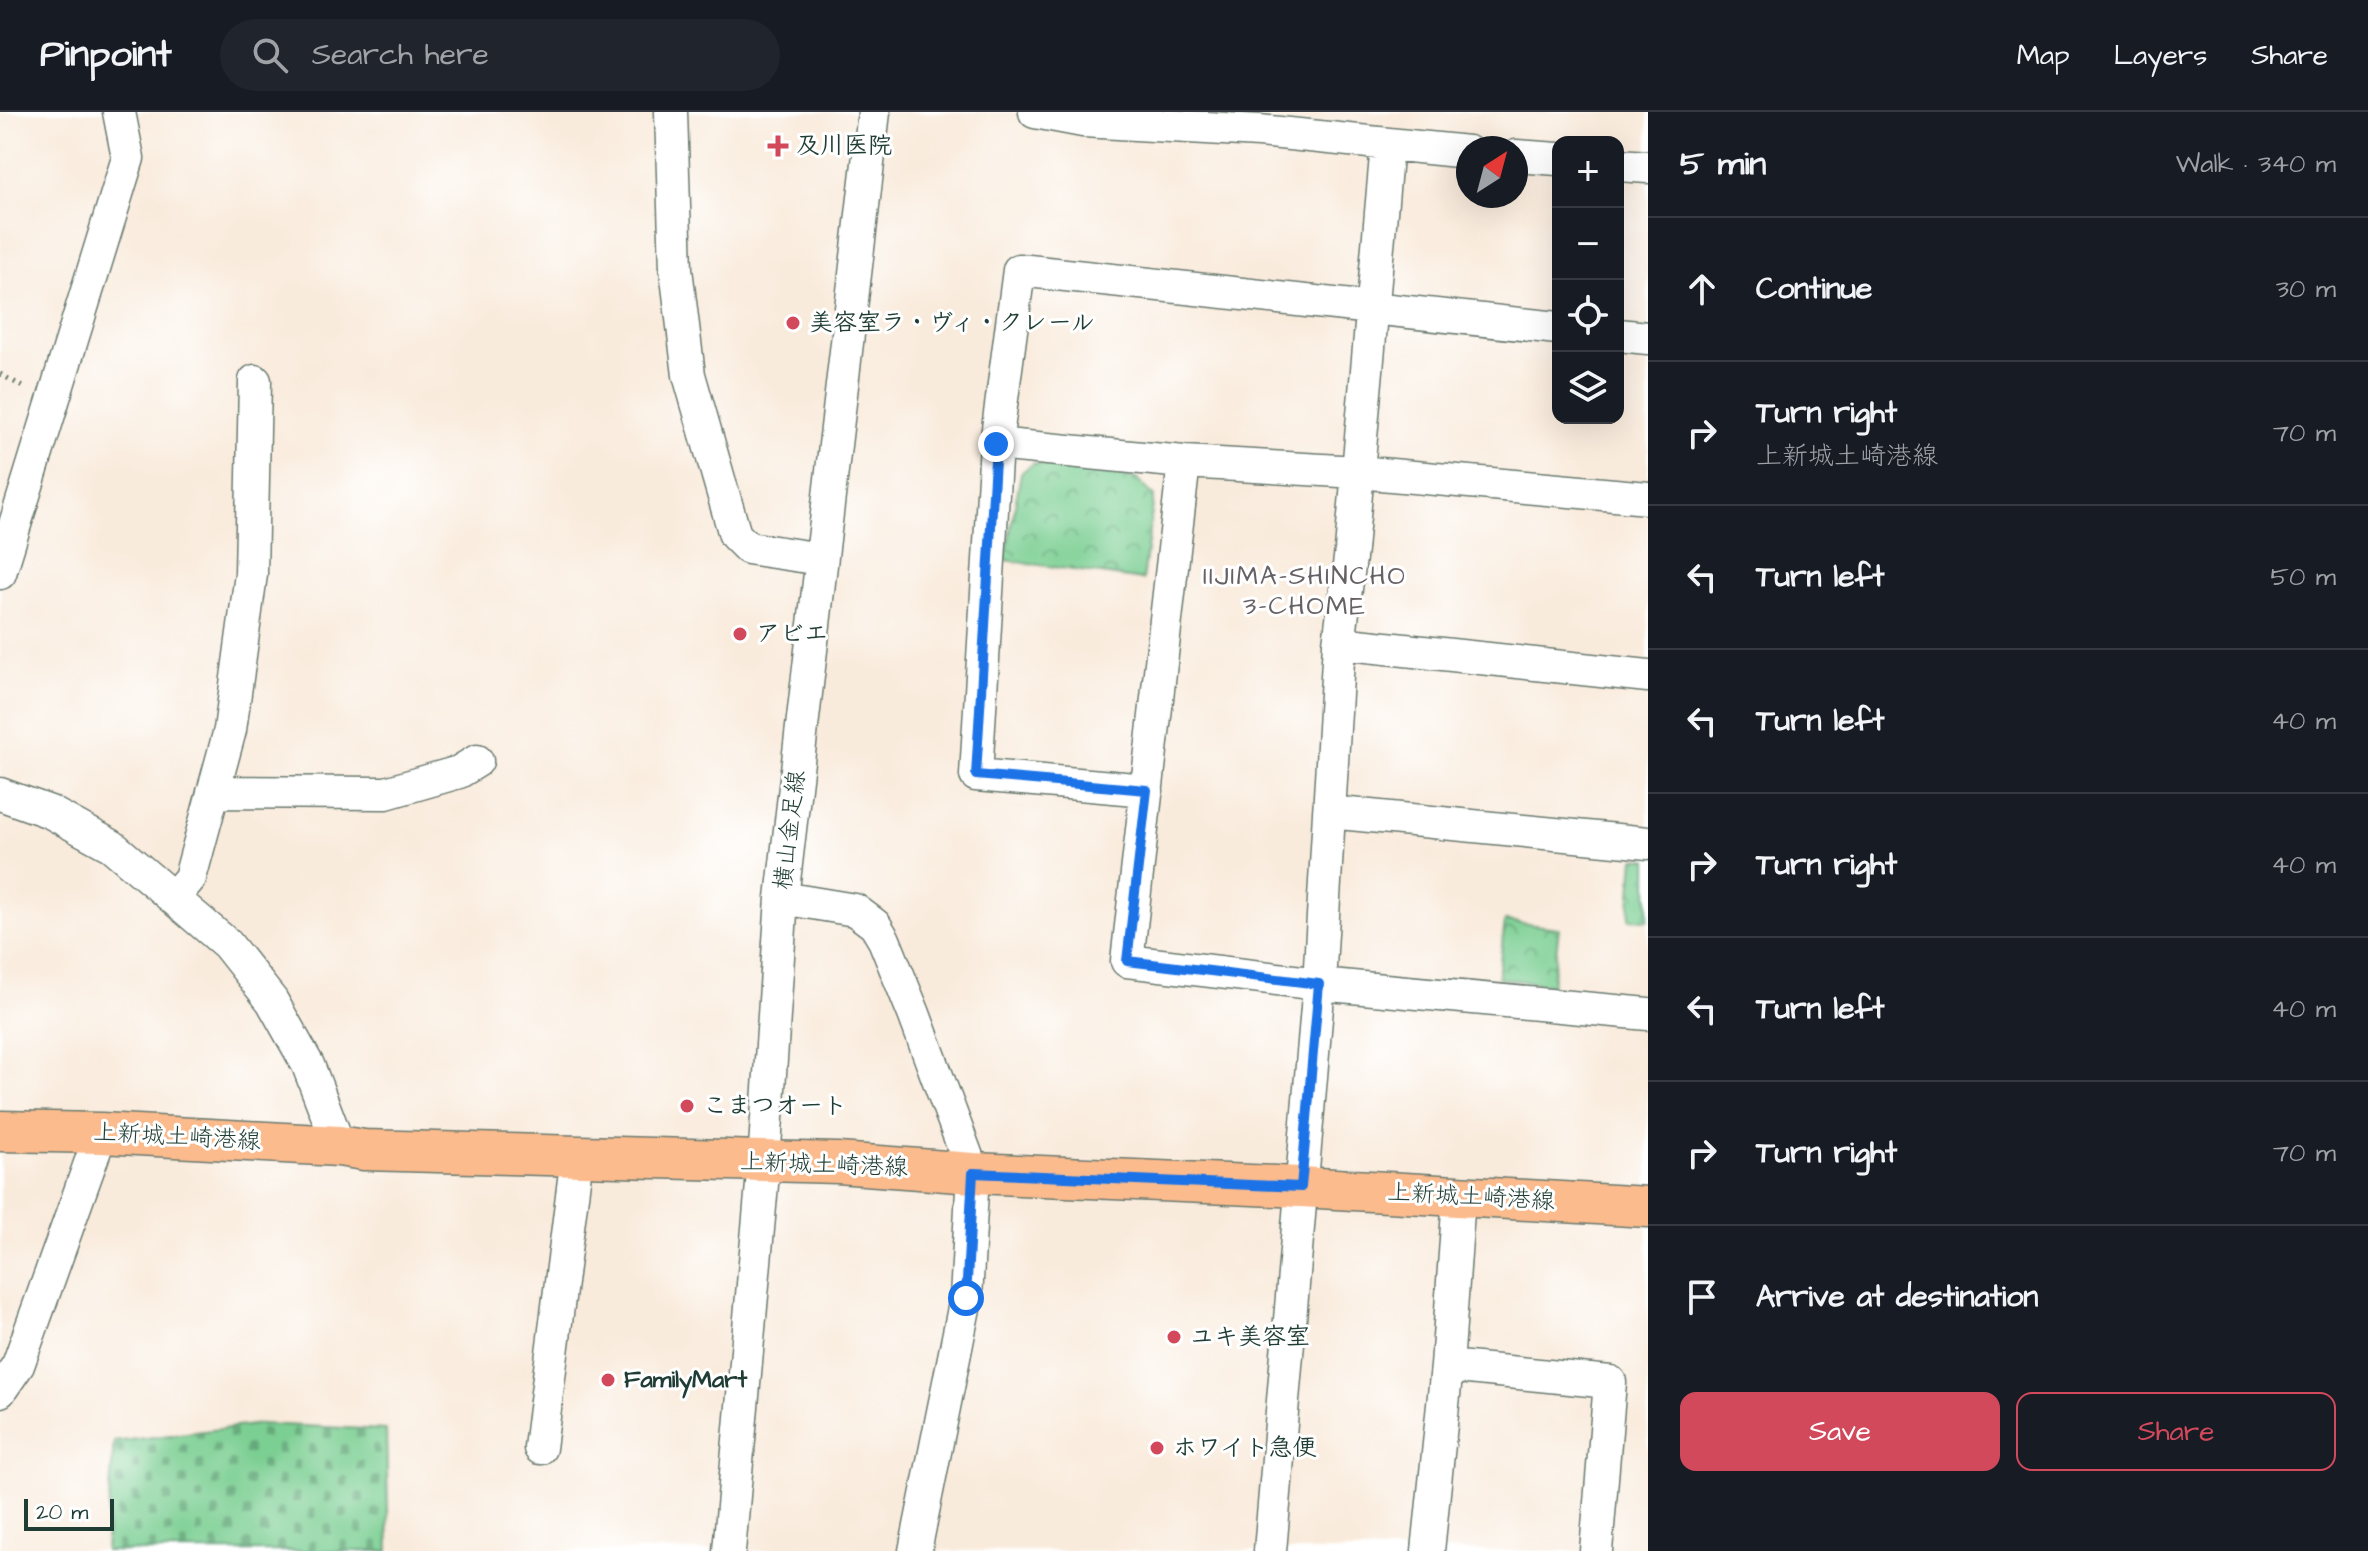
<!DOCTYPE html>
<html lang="en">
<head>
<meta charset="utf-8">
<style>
  :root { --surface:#171b24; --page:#20242c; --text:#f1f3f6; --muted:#9ea1a6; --line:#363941; --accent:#d1495b }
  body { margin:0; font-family:"Architects Daughter","Klee One",sans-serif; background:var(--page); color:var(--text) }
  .controls { position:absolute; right:24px; top:24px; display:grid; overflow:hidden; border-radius:16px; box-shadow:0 8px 32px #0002 }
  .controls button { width:72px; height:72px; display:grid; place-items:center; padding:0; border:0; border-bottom:2px solid var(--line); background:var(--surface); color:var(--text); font:40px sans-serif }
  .compass { position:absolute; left:1456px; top:24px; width:72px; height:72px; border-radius:50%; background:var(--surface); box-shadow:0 8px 32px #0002; rotate:36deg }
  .scale { position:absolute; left:24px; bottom:20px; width:90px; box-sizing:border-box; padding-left:8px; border:4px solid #1f3d34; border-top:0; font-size:22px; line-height:28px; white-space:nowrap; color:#1f3d34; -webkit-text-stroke:6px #fff; paint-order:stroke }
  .stop { position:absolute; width:24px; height:24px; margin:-18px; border:6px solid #1a73e8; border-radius:50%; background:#fff }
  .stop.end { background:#1a73e8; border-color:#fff; box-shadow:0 2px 8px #0008 }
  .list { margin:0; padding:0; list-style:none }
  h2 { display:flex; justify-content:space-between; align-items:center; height:104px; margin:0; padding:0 32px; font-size:34px }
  h2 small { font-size:26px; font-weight:400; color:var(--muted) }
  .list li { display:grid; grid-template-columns:52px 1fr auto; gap:24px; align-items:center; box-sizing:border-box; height:144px; padding:0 32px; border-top:2px solid var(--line) }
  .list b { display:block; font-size:30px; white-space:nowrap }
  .list p { margin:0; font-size:26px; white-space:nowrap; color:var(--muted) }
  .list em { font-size:26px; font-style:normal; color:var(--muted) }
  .actions { display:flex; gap:16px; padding:24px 32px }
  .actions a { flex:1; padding:18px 0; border:2px solid var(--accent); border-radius:16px; text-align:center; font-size:28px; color:var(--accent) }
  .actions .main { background:var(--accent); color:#fff }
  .icon { flex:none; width:44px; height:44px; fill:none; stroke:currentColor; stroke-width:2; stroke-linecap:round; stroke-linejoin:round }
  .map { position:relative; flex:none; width:1648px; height:1439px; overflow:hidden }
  header { display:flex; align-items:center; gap:48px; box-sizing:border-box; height:112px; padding:0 40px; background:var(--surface); border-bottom:2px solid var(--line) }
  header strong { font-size:38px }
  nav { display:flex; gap:44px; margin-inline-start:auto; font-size:28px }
  .search { width:560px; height:72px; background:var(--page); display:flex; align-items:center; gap:20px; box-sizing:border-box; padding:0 28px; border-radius:44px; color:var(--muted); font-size:30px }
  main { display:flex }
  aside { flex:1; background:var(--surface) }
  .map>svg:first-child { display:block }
</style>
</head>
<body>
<header>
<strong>Pinpoint</strong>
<div class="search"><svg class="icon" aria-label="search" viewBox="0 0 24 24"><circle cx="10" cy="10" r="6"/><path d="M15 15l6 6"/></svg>Search here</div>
<nav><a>Map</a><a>Layers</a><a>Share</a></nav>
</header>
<main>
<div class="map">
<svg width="1648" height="1439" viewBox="0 0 1648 1439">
  <defs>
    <pattern id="cemetery-stones" width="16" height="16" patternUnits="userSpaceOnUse" patternTransform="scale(2)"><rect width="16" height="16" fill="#7bcf93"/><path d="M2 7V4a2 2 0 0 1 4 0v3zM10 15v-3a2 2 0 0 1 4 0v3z" fill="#64a979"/></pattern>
    <pattern id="park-crowns" width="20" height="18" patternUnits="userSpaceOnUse" patternTransform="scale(2)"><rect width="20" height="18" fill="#7bcf93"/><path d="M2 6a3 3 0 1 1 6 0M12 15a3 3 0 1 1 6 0" fill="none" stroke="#64a979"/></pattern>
  </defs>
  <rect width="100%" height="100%" fill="#fff"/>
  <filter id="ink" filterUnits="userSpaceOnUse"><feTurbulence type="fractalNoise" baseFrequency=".0125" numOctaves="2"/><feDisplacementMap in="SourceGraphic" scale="16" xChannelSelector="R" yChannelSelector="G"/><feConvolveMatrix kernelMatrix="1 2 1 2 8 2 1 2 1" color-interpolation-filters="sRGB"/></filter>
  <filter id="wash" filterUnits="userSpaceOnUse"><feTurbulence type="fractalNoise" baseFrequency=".006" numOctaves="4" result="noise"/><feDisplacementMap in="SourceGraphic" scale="32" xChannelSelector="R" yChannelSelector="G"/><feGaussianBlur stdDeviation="1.8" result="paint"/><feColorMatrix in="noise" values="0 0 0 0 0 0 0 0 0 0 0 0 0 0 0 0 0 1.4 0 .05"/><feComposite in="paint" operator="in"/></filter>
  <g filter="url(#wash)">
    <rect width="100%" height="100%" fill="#f9ebdc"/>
    <!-- cemetery -->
    <path fill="url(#cemetery-stones)" stroke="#4d8664" stroke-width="2" d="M261,1312l125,6 3,121h-284l9,-109z"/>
    <!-- park -->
    <path fill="url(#park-crowns)" stroke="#4d8664" stroke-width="2" d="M1033,351l104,16 17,17 -11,84 -138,-20 16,-87z
      M1634,746l14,1v61l-19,-1z
      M1505,809l54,7 -7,57 -54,-7z"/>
  </g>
  <g filter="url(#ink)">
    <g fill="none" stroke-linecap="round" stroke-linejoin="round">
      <!-- minor casing -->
      <g stroke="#6b7a6f" stroke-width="35">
        <path id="minor" d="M671,0l5,157 13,106 46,160 13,13 73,11
          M1035,0l48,9 176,10 209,21
          M1516,44l42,3
          M1618,53l30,2
          M1618,223l30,3
          M996,332l188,18 174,10 290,26
          M1184,350l-57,499 192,23 329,30
          M0,461l128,-415 -9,-46
          M1339,531l309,33
          M1147,678l-171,-15 20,-331 23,-174 539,58
          M213,680l173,1 73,-21 18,-11
          M0,682l50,18 62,34 115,98 45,57 36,64 31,81
          M1329,700l319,31
          M173,786l17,-20 40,-148 21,-156 4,-193
          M782,786l73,12 20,15 9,15 30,74 59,159 -7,125 -51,253
          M1447,1254l163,16 -14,169
          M0,1279l18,-26 83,-232
          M540,1336l37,-292
          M729,1439l35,-389 18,-264 92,-786
          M1270,1439l49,-567 20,-341 12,-93 36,-405
          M1428,1439l19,-185 12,-169"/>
      </g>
      <!-- major casing -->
      <g stroke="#6b7a6f" stroke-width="43">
        <path id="major" d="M0,1019l101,2 238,13 25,4 474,13 135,10 328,14 347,20"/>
      </g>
      <!-- path -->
      <path stroke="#6b7a6f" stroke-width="5" stroke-dasharray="2 6" stroke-linecap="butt" d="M0,262l27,15"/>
      <!-- minor -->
      <use href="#minor" stroke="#fff" stroke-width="32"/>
      <!-- major -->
      <use href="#major" stroke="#fbbb8d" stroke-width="40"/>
    </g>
  </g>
  <g fill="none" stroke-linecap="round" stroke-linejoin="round" filter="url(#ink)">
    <!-- route -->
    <path stroke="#1a73e8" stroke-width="10" d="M966,1186l7,-125 328,14 18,-203 -192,-23 20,-171 -171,-15 20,-331"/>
  </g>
  <!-- markers -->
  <g fill="#d1495b" stroke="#fff" stroke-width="3">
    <path d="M774 22h8v8h8v8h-8v8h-8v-8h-8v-8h8z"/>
    <circle cx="793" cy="211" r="8"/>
    <circle cx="740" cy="522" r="8"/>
    <circle cx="687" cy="994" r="8"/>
    <circle cx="1174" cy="1225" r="8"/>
    <circle cx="608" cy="1268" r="8"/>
    <circle cx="1157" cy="1336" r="8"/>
  </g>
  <g text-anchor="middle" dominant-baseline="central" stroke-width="6" stroke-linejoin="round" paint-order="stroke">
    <!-- poi labels -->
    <g font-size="24" font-weight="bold" fill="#1f3d34" stroke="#fff" text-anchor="start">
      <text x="796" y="34">及川医院</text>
      <text x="809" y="211">美容室ラ・ヴィ・クレール</text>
      <text x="756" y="522">アビエ</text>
      <text x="703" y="994">こまつオート</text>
      <text x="1190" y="1225">ユキ美容室</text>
      <text x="624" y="1268">FamilyMart</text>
      <text x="1173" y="1336">ホワイト急便</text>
    </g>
    <!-- street labels -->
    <g font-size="24" fill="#1f3d34" stroke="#fff">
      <text transform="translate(790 718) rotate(-83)">横山金足線</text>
      <text transform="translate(177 1025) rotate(3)">上新城土崎港線</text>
      <text transform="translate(824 1053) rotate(2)">上新城土崎港線</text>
      <text transform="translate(1471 1085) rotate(3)">上新城土崎港線</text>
    </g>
    <!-- neighbourhood labels -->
    <g font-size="26" letter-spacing="2" fill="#666164" stroke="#fff">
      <text x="1305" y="464">IIJIMA-SHINCHO<tspan x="1305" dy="30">3-CHOME</tspan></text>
    </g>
  </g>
</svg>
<div class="controls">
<button>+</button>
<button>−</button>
<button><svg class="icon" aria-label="locate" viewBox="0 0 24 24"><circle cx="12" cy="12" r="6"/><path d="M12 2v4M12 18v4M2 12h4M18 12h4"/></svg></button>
<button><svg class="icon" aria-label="layers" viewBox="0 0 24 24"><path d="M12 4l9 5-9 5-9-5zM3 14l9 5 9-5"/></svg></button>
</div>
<svg class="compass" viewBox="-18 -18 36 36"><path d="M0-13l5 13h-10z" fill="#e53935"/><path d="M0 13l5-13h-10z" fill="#9ea1a6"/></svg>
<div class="scale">20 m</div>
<div class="stop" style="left:966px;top:1186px"></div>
<div class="stop end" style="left:996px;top:332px"></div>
</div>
<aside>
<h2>5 min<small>Walk · 340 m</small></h2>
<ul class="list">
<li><svg class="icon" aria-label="ahead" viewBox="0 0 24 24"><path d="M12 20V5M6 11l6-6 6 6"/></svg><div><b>Continue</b></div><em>30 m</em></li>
<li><svg class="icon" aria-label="right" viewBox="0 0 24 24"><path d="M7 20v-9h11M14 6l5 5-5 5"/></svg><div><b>Turn right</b><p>上新城土崎港線</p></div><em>70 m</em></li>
<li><svg class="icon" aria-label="left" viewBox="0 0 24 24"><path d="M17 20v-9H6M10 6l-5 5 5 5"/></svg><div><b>Turn left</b></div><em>50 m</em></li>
<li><svg class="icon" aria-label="left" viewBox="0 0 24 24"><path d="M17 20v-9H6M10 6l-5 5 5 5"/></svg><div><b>Turn left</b></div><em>40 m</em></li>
<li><svg class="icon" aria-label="right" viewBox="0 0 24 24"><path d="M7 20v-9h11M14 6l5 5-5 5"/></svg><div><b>Turn right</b></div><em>40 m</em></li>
<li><svg class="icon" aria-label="left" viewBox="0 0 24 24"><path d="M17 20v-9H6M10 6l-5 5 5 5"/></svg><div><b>Turn left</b></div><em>40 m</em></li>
<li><svg class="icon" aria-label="right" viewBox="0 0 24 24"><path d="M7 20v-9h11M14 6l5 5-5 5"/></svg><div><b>Turn right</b></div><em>70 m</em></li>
<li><svg class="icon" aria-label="arrive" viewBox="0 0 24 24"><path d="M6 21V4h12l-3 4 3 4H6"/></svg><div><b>Arrive at destination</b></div></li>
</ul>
<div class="actions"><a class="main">Save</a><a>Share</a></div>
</aside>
</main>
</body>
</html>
